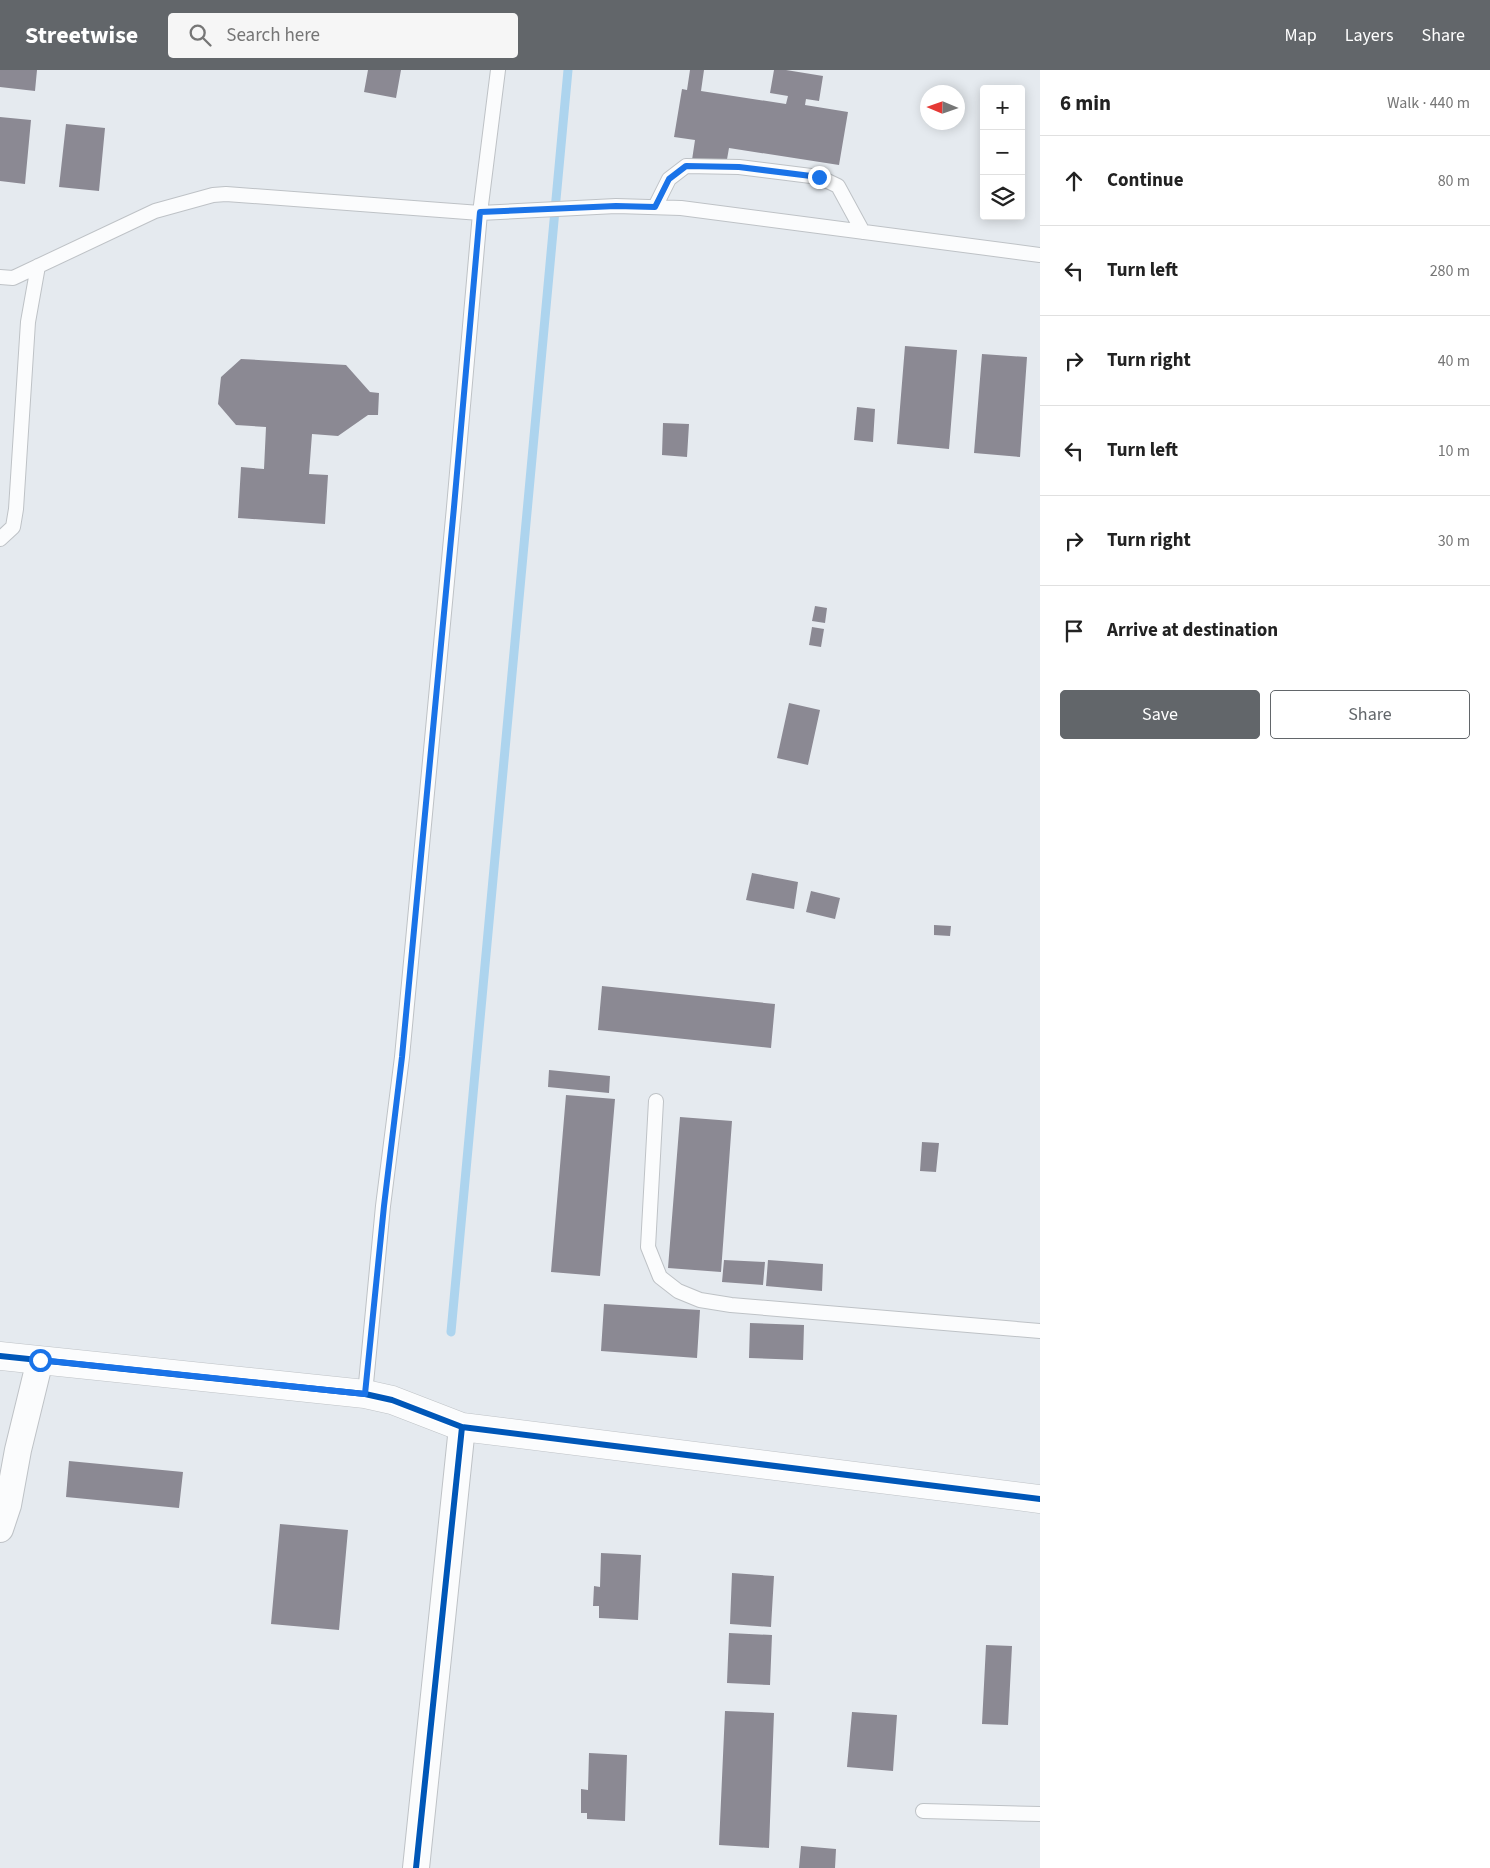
<!DOCTYPE html>
<html lang="en">
<head>
<meta charset="utf-8">
<style>
  :root { --surface:#fff; --page:#f6f6f6; --text:#222; --muted:#767676; --line:#e0e0e0; --accent:#62666a }
  body { margin:0; font-family:"Source Sans 3",sans-serif; background:var(--page); color:var(--text) }
  .controls { position:absolute; right:15px; top:15px; display:grid; overflow:hidden; border-radius:5px; box-shadow:0 2px 12px #0003 }
  .controls button { width:45px; height:45px; display:grid; place-items:center; padding:0; border:0; border-bottom:1px solid var(--line); background:var(--surface); color:var(--text); font:25px sans-serif }
  .compass { position:absolute; left:920px; top:15px; width:45px; height:45px; border-radius:50%; background:var(--surface); box-shadow:0 2px 12px #0003; rotate:272deg }
  .stop { position:absolute; width:15px; height:15px; margin:-11px; border:4px solid #1a73e8; border-radius:50%; background:#fff }
  .stop.end { background:#1a73e8; border-color:#fff; box-shadow:0 1px 5px #0008 }
  .list { margin:0; padding:0; list-style:none }
  h2 { display:flex; justify-content:space-between; align-items:center; height:65px; margin:0; padding:0 20px; font-size:21px }
  h2 small { font-size:16px; font-weight:400; color:var(--muted) }
  .list li { display:grid; grid-template-columns:32px 1fr auto; gap:15px; align-items:center; box-sizing:border-box; height:90px; padding:0 20px; border-top:1px solid var(--line) }
  .list b { display:block; font-size:19px; white-space:nowrap }
  .list em { font-size:16px; font-style:normal; color:var(--muted) }
  .actions { display:flex; gap:10px; padding:15px 20px }
  .actions a { flex:1; padding:11px 0; border:1px solid var(--accent); border-radius:5px; text-align:center; font-size:18px; color:var(--accent) }
  .actions .main { background:var(--accent); color:#fff }
  .icon { flex:none; width:28px; height:28px; fill:none; stroke:currentColor; stroke-width:2; stroke-linecap:round; stroke-linejoin:round }
  .map { position:relative; flex:none; width:1040px; height:1798px; overflow:hidden }
  header { display:flex; align-items:center; gap:30px; box-sizing:border-box; height:70px; padding:0 25px; background:var(--accent); color:#fff }
  header strong { font-size:24px }
  nav { display:flex; gap:28px; margin-inline-start:auto; font-size:18px }
  .search { width:350px; height:45px; background:var(--page); display:flex; align-items:center; gap:12px; box-sizing:border-box; padding:0 18px; border-radius:5px; color:var(--muted); font-size:19px }
  main { display:flex }
  aside { flex:1; background:var(--surface) }
  .map>svg:first-child { display:block }
</style>
</head>
<body>
<header>
<strong>Streetwise</strong>
<div class="search"><svg class="icon" aria-label="search" viewBox="0 0 24 24"><circle cx="10" cy="10" r="6"/><path d="M15 15l6 6"/></svg>Search here</div>
<nav><a>Map</a><a>Layers</a><a>Share</a></nav>
</header>
<main>
<div class="map">
<svg width="1040" height="1798" viewBox="0 0 1040 1798">
  <rect width="100%" height="100%" fill="#e5eaef"/>
  <g fill="none" stroke-linecap="round" stroke-linejoin="round">
    <!-- stream -->
    <path stroke="#add4ee" stroke-width="9" d="M451,1262l117,-1262"/>
  </g>
  <!-- building -->
  <path fill="#8b8993" d="M0,0h37l-2,21 -35,-4z
    M368,0h33l-5,28 -32,-6z
    M690,0h14l-3,21 85,13 2,-8 -18,-3 4,-23h12l37,6 -4,25 -13,-2 -1,6 43,7 -9,53 -110,-17 -3,17 -34,-5 3,-20 -21,-3 8,-48 5,1z
    M0,47l31,3 -6,64 -25,-3z
    M66,54l39,4 -6,63 -40,-4z
    M905,276l52,4 -8,99 -52,-5z
    M982,284l45,3 -7,100 -46,-4z
    M241,289l105,6 24,27 9,1 -1,22h-10l-30,21 -26,-2 -3,40 19,1 -3,49 -87,-6 3,-51 23,2 2,-42 -30,-2 -18,-21 3,-27z
    M857,337l18,2 -2,33 -19,-2z
    M663,353l26,1 -2,33 -25,-2z
    M815,536l12,2 -2,15 -13,-2z
    M812,557l12,2 -3,18 -12,-2z
    M789,633l31,7 -12,55 -31,-7z
    M752,803l46,9 -4,27 -48,-9z
    M811,821l29,7 -5,21 -29,-7z
    M934,855l17,1 -1,10 -16,-1z
    M602,916l173,18 -4,44 -173,-18z
    M549,1000l61,6 -1,17 -61,-6z
    M566,1025l49,4 -15,177 -49,-4z
    M680,1047l52,4 -11,151 -53,-4z
    M922,1072l17,1 -3,29 -16,-1z
    M724,1190l41,2 -2,23 -41,-3z
    M768,1190l55,4 -1,27 -56,-5z
    M604,1234l96,6 -3,48 -96,-7z
    M750,1253l54,2 -1,35 -54,-2z
    M69,1391l114,11 -4,36 -113,-11z
    M280,1454l68,6 -9,100 -68,-6z
    M601,1483l40,2 -3,65 -39,-2v-12h-6l1,-20 6,1z
    M732,1503l42,3 -3,51 -41,-3z
    M729,1563l43,2 -2,50 -43,-2z
    M986,1575l26,1 -4,79 -26,-1z
    M725,1641l49,2 -5,135 -50,-3z
    M852,1642l45,3 -4,56 -46,-4z
    M589,1683l38,2 -2,66 -38,-2v-6h-6v-24l7,1z
    M801,1776l35,3 -1,19h-36z"/>
  <g fill="none" stroke-linecap="round" stroke-linejoin="round">
    <!-- lane casing -->
    <g stroke="#bec2c6" stroke-width="16">
      <path id="lane" d="M655,137l14,-28 17,-13 53,1 80,10 19,9 25,46
        M0,207l13,1 142,-67 58,-16 13,-1 254,19 136,-7 65,2 359,47
        M0,469l13,-12 3,-18 12,-187 10,-56
        M656,1031l-8,146 12,30 18,14 22,9 31,5 309,26
        M365,1324l18,-188 19,-149 52,-550 26,-294 18,-143
        M923,1741l117,3"/>
    </g>
    <!-- street casing -->
    <g stroke="#bec2c6" stroke-width="28">
      <path id="street" d="M0,1459l8,-24 10,-55 22,-90
        M416,1798l46,-441"/>
    </g>
    <!-- secondary casing -->
    <g stroke="#bec2c6" stroke-width="29">
      <path id="secondary" d="M0,1286l365,38 27,6 70,27 578,72"/>
    </g>
    <!-- lane -->
    <use href="#lane" stroke="#fbfcfd" stroke-width="14"/>
    <!-- street -->
    <use href="#street" stroke="#fbfcfd" stroke-width="26"/>
    <!-- secondary -->
    <use href="#secondary" stroke="#fbfcfd" stroke-width="28"/>
    <!-- cycleway casing -->
    <g stroke="#fff" stroke-width="9">
      <path id="cycleway" d="M0,1286l365,38 27,6 70,27 578,72
        M416,1798l46,-441"/>
    </g>
    <!-- cycleway -->
    <use href="#cycleway" stroke="#0057b8" stroke-width="6"/>
  </g>
  <g fill="none" stroke-linecap="round" stroke-linejoin="round">
    <!-- route -->
    <path stroke="#1a73e8" stroke-width="6" d="M40,1290l325,34 19,-188 18,-149 52,-550 26,-295 136,-6 39,1 14,-28 17,-13 53,1 80,10"/>
  </g>
</svg>
<div class="controls">
<button>+</button>
<button>−</button>
<button><svg class="icon" aria-label="layers" viewBox="0 0 24 24"><path d="M12 4l9 5-9 5-9-5zM3 14l9 5 9-5"/></svg></button>
</div>
<svg class="compass" viewBox="-18 -18 36 36"><path d="M0-13l5 13h-10z" fill="#e53935"/><path d="M0 13l5-13h-10z" fill="#767676"/></svg>
<div class="stop" style="left:40px;top:1290px"></div>
<div class="stop end" style="left:819px;top:107px"></div>
</div>
<aside>
<h2>6 min<small>Walk · 440 m</small></h2>
<ul class="list">
<li><svg class="icon" aria-label="ahead" viewBox="0 0 24 24"><path d="M12 20V5M6 11l6-6 6 6"/></svg><div><b>Continue</b></div><em>80 m</em></li>
<li><svg class="icon" aria-label="left" viewBox="0 0 24 24"><path d="M17 20v-9H6M10 6l-5 5 5 5"/></svg><div><b>Turn left</b></div><em>280 m</em></li>
<li><svg class="icon" aria-label="right" viewBox="0 0 24 24"><path d="M7 20v-9h11M14 6l5 5-5 5"/></svg><div><b>Turn right</b></div><em>40 m</em></li>
<li><svg class="icon" aria-label="left" viewBox="0 0 24 24"><path d="M17 20v-9H6M10 6l-5 5 5 5"/></svg><div><b>Turn left</b></div><em>10 m</em></li>
<li><svg class="icon" aria-label="right" viewBox="0 0 24 24"><path d="M7 20v-9h11M14 6l5 5-5 5"/></svg><div><b>Turn right</b></div><em>30 m</em></li>
<li><svg class="icon" aria-label="arrive" viewBox="0 0 24 24"><path d="M6 21V4h12l-3 4 3 4H6"/></svg><div><b>Arrive at destination</b></div></li>
</ul>
<div class="actions"><a class="main">Save</a><a>Share</a></div>
</aside>
</main>
</body>
</html>
